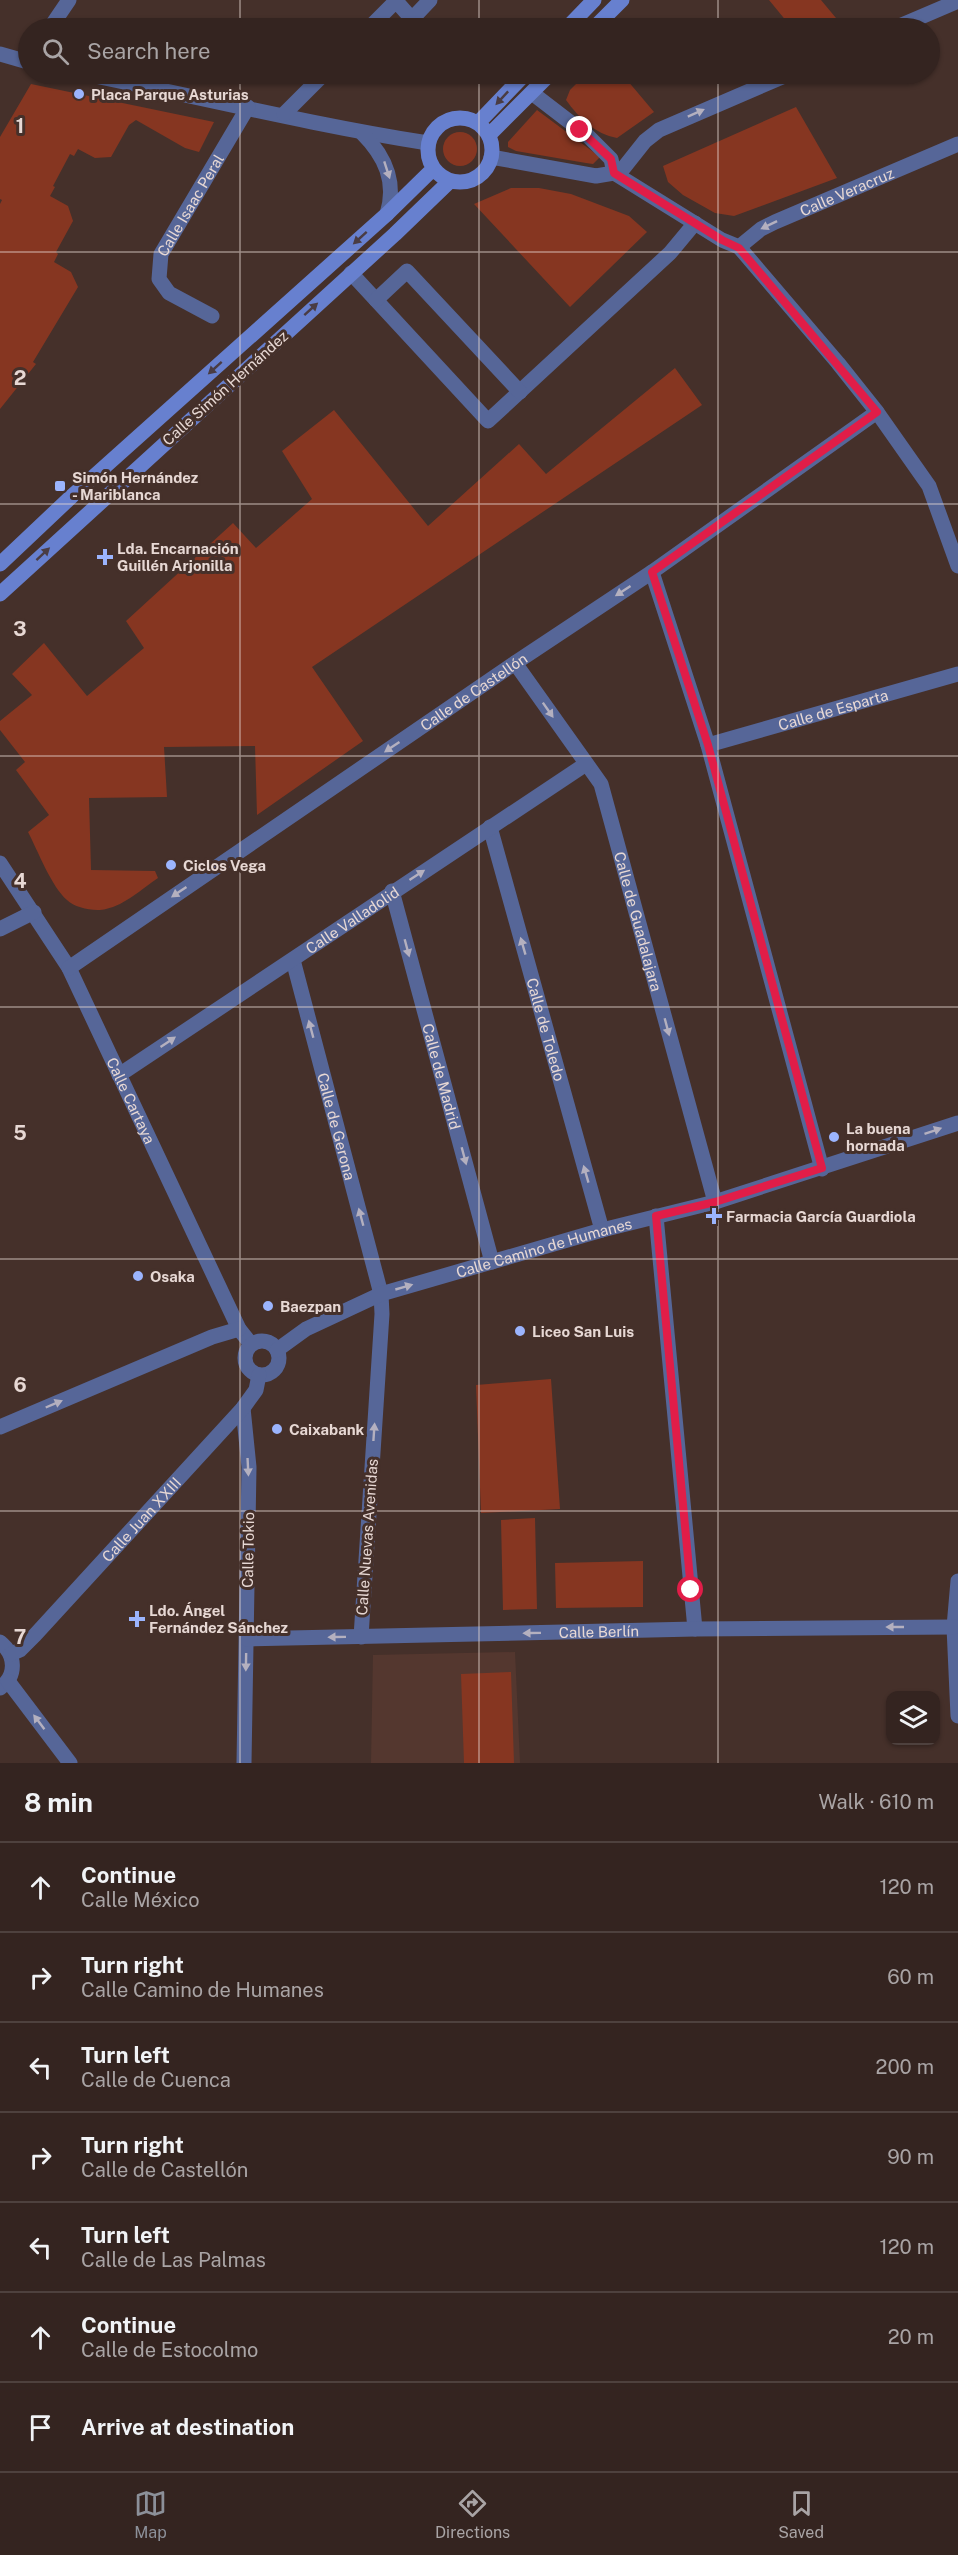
<!DOCTYPE html>
<html lang="en">
<head>
<meta charset="utf-8">
<style>
  :root { --surface:#342420; --page:#3c2c29; --text:#f1f3f6; --muted:#a9a4a5; --line:#4e413e; --accent:#8c9099 }
  body { margin:0; font-family:"Public Sans",sans-serif; background:var(--page); color:var(--text) }
  .controls { position:absolute; right:18px; bottom:18px; display:grid; overflow:hidden; border-radius:12px; box-shadow:0 2px 4px #0004 }
  .controls button { width:54px; height:54px; display:grid; place-items:center; padding:0; border:0; border-bottom:2px solid var(--line); background:var(--surface); color:var(--text); font:30px sans-serif }
  .stop { position:absolute; width:18px; height:18px; margin:-14px; border:4px solid #e11d48; border-radius:50%; background:#fff }
  .stop.end { background:#e11d48; border-color:#fff; box-shadow:0 2px 6px #0008 }
  .list { margin:0; padding:0; list-style:none }
  h2 { display:flex; justify-content:space-between; align-items:center; height:78px; margin:0; padding:0 24px; font-size:26px }
  h2 small { font-size:20px; font-weight:400; color:var(--muted) }
  .list li { display:grid; grid-template-columns:39px 1fr auto; gap:18px; align-items:center; box-sizing:border-box; height:90px; padding:0 24px; border-top:2px solid var(--line) }
  .list b { display:block; font-size:22px; white-space:nowrap }
  .list p { margin:0; font-size:20px; white-space:nowrap; color:var(--muted) }
  .list em { font-size:20px; font-style:normal; color:var(--muted) }
  .icon { flex:none; width:33px; height:33px; fill:none; stroke:currentColor; stroke-width:2; stroke-linecap:round; stroke-linejoin:round }
  .map { position:relative; flex:none; width:958px; height:1763px; overflow:hidden }
  .search { position:absolute; background:var(--surface); box-shadow:0 2px 4px #0004; left:18px; right:18px; top:18px; height:66px; display:flex; align-items:center; gap:15px; box-sizing:border-box; padding:0 21px; border-radius:33px; color:var(--muted); font-size:22px }
  .sheet { height:708px; background:var(--surface) }
  nav { display:flex; justify-content:space-around; align-items:center; box-sizing:border-box; height:84px; border-top:2px solid var(--line); background:var(--surface); font-size:16px; color:var(--muted) }
  nav a { display:grid; justify-items:center; gap:3px }
  nav .on { color:var(--accent) }
  .map>svg:first-child { display:block }
</style>
</head>
<body>
<div class="map">
<svg width="958" height="1763" viewBox="0 0 958 1763">
  <rect width="100%" height="100%" fill="#45302a"/>
  <!-- built -->
  <path fill="#54372f" d="M515,1652l5,111h-149l2,-108z"/>
  <!-- green -->
  <path fill="#863621" d="M769,0h52l15,18 -23,10h-21z
    M586,74h36l32,38 -37,26c-22,-4 -38,-20 -51,-38l4,-10z
    M31,84l183,38 -15,30 -14,-4 -49,-28 -7,5 -18,32 -16,1 -17,-9 -4,7 -4,-2 -17,32 2,1 -5,9 18,10 5,15 -17,31 2,2 -4,8 17,10 7,15 -45,75 3,2 -36,45v-205l2,-4 -2,-1v-62z
    M796,107l41,71 -103,38 -19,-3 -32,-18 -15,-13 -5,-16z
    M537,110l63,47 -7,7 -7,-1 -70,-12 -8,-4v-5z
    M443 149a17 17 0 1 1 34 0a17 17 0 1 1-34 0Z
    M511,188h28l32,6 58,22 18,16 -77,75 -96,-103z
    M675,368l27,37 -390,262 51,74 -106,74 -2,-69 -91,1 3,50 -78,1 2,72 64,1 3,7c-15,10 -33,27 -52,31 -11,3 -31,-1 -39,-9 -16,-14 -29,-49 -39,-68l21,-17 -33,-45 9,-8 -25,-32v-9l32,-26 -20,-21 32,-31 43,53 57,-48 -18,-27 107,-98 23,25 56,-49 -30,-48 52,-41 94,116 91,-82 27,30z
    M551,1379l9,130 -79,4 -5,-128z
    M535,1518l2,91 -34,1 -2,-90z
    M643,1561v46l-87,1 -1,-45z
    M511,1672l3,91h-50l-3,-89z"/>
  <g fill="none" stroke-linecap="round" stroke-linejoin="round">
    <!-- street -->
    <g stroke="#566698" stroke-width="15">
      <path d="M50,28l19,-28"/>
      <path d="M369,28l27,-27 16,18 18,-19"/>
      <path d="M895,28l63,-27"/>
      <path d="M0,54l28,8"/>
      <path d="M85,74c114,23 228,51 343,69"/>
      <path d="M532,93l56,43 23,23 3,14"/>
      <path d="M284,114l40,-40"/>
      <path d="M362,133c23,23 35,49 25,81"/>
      <path d="M491,157l105,19 18,-3 108,67 17,7 99,116 39,49 52,74 29,80"/>
      <path d="M618,175l27,-34 14,-11 130,-56"/>
      <path id="s1" d="M739,247l22,-18 14,-7 183,-78"/>
      <path d="M351,273l137,148 182,-168 25,-30"/>
      <path d="M376,300l31,-29 113,121"/>
      <path id="s2" d="M212,316l-43,-23 -10,-14 2,-25 87,-147"/>
      <path d="M652,572l56,173 114,424"/>
      <path id="s3" d="M515,663l86,121 114,418"/>
      <path id="s4" d="M708,745l250,-71"/>
      <path id="s5" d="M490,827l112,403"/>
      <path id="s6" d="M0,863l69,105 170,361 12,15"/>
      <path id="s7" d="M392,891l100,371"/>
      <path d="M0,929l34,-17"/>
      <path id="s8" d="M293,960l88,334 1,20 -21,323"/>
      <path id="s9" d="M69,968l446,-305 137,-91 225,-160"/>
      <path id="s10" d="M119,1075l467,-311"/>
      <path d="M656,1216l39,413"/>
      <circle cx="262" cy="1358" r="17"/>
      <path id="s11" d="M277,1350l29,-21 75,-35 221,-64 113,-28 243,-79"/>
      <path d="M243,1408l6,59 -5,296"/>
      <path d="M0,1427l212,-90 27,-8"/>
      <path d="M958,1581l-4,46 4,89"/>
      <path id="s12" d="M247,1639l448,-10 259,-2"/>
      <path d="M0,1642c16,13 17,34 0,46"/>
      <path id="s13" d="M11,1654l9,-4 15,-15 208,-227 13,-18 3,-15"/>
      <path d="M8,1681l62,82"/>
    </g>
    <!-- secondary -->
    <path stroke="#6780cf" stroke-width="15" d="M567,28l27,-28
      M594,28l28,-28
      M428 150a32 32 0 1 1 64 0a32 32 0 1 1-64 0Z
      M478,123l47,-49
      M489,135l61,-61
      M0,564l72,-68 315,-282 46,-45
      M0,594l395,-360 55,-53"/>
  </g>
  <!-- one-way arrows -->
  <defs><path id="oneway-solid" d="M-6-.8H1V-3.2L6.5 0L1 3.2V.8H-6Z" transform="scale(1.5)"/></defs>
  <g fill="#4a3c43">
    <use href="#oneway-solid" transform="translate(502 98) rotate(133)"/>
    <use href="#oneway-solid" transform="translate(360 238) rotate(138)"/>
    <use href="#oneway-solid" transform="translate(311 309) rotate(-42)"/>
    <use href="#oneway-solid" transform="translate(215 368) rotate(138)"/>
    <use href="#oneway-solid" transform="translate(43 554) rotate(-43)"/>
  </g>
  <g fill="#b4b0bf">
    <use href="#oneway-solid" transform="translate(696 113) rotate(-24)"/>
    <use href="#oneway-solid" transform="translate(387 170) rotate(72)"/>
    <use href="#oneway-solid" transform="translate(769 225) rotate(154)"/>
    <use href="#oneway-solid" transform="translate(623 591) rotate(147)"/>
    <use href="#oneway-solid" transform="translate(548 710) rotate(55)"/>
    <use href="#oneway-solid" transform="translate(392 747) rotate(146)"/>
    <use href="#oneway-solid" transform="translate(417 875) rotate(-33)"/>
    <use href="#oneway-solid" transform="translate(179 892) rotate(146)"/>
    <use href="#oneway-solid" transform="translate(523 946) rotate(-106)"/>
    <use href="#oneway-solid" transform="translate(407 948) rotate(75)"/>
    <use href="#oneway-solid" transform="translate(667 1027) rotate(75)"/>
    <use href="#oneway-solid" transform="translate(311 1029) rotate(-105)"/>
    <use href="#oneway-solid" transform="translate(168 1042) rotate(-34)"/>
    <use href="#oneway-solid" transform="translate(933 1131) rotate(-19)"/>
    <use href="#oneway-solid" transform="translate(464 1156) rotate(75)"/>
    <use href="#oneway-solid" transform="translate(586 1174) rotate(-106)"/>
    <use href="#oneway-solid" transform="translate(361 1217) rotate(-105)"/>
    <use href="#oneway-solid" transform="translate(404 1287) rotate(-16)"/>
    <use href="#oneway-solid" transform="translate(54 1404) rotate(-23)"/>
    <use href="#oneway-solid" transform="translate(374 1432) rotate(-86)"/>
    <use href="#oneway-solid" transform="translate(248 1467) rotate(87)"/>
    <use href="#oneway-solid" transform="translate(895 1627) rotate(180)"/>
    <use href="#oneway-solid" transform="translate(532 1633) rotate(179)"/>
    <use href="#oneway-solid" transform="translate(337 1637) rotate(179)"/>
    <use href="#oneway-solid" transform="translate(246 1662) rotate(91)"/>
    <use href="#oneway-solid" transform="translate(39 1722) rotate(-127)"/>
  </g>
  <g fill="none" stroke-linecap="round" stroke-linejoin="round">
    <!-- route -->
    <path stroke="#e11d48" stroke-width="8" d="M580,130l31,29 3,14 108,67 17,8 138,164 -225,160 56,173 114,423 -107,34 -59,14 35,374"/>
  </g>
  <!-- grid -->
  <path fill="none" stroke="#e7d8d4" stroke-width="1.5" stroke-opacity="0.55" d="M240,0v28M479,0v28M718,0v28M240,74v1689M479,74v1689M718,74v1689M0,252h958M0,504h958M0,756h958M0,1007h958M0,1259h958M0,1511h958"/>
  <!-- markers -->
  <g fill="#9bb4fd" stroke="#45302a" stroke-width="2">
    <circle cx="79" cy="94" r="6"/>
    <rect x="54" y="480" width="12" height="12" rx="3"/>
    <path d="M102 548h6v6h6v6h-6v6h-6v-6h-6v-6h6z"/>
    <circle cx="171" cy="865" r="6"/>
    <circle cx="834" cy="1137" r="6"/>
    <path d="M711 1207h6v6h6v6h-6v6h-6v-6h-6v-6h6z"/>
    <circle cx="138" cy="1276" r="6"/>
    <circle cx="268" cy="1306" r="6"/>
    <circle cx="520" cy="1331" r="6"/>
    <circle cx="277" cy="1429" r="6"/>
    <path d="M134 1610h6v6h6v6h-6v6h-6v-6h-6v-6h6z"/>
  </g>
  <g text-anchor="middle" dominant-baseline="central" stroke-width="6" stroke-linejoin="round" paint-order="stroke">
    <!-- poi labels -->
    <g font-size="15" font-weight="bold" fill="#e7d8d4" stroke="#45302a" text-anchor="start">
      <text x="91" y="94">Placa Parque Asturias</text>
      <text x="72" y="477">Simón Hernández<tspan x="72" dy="17">- Mariblanca</tspan></text>
      <text x="117" y="548">Lda. Encarnación<tspan x="117" dy="17">Guillén Arjonilla</tspan></text>
      <text x="183" y="865">Ciclos Vega</text>
      <text x="846" y="1128">La buena<tspan x="846" dy="17">hornada</tspan></text>
      <text x="726" y="1216">Farmacia García Guardiola</text>
      <text x="150" y="1276">Osaka</text>
      <text x="280" y="1306">Baezpan</text>
      <text x="532" y="1331">Liceo San Luis</text>
      <text x="289" y="1429">Caixabank</text>
      <text x="149" y="1610">Ldo. Ángel<tspan x="149" dy="17">Fernández Sánchez</tspan></text>
    </g>
    <!-- street labels -->
    <g font-size="15" fill="#e7d8d4" stroke="#45302a">
      <text stroke="none"><textPath href="#s1" startOffset="122">Calle Veracruz</textPath></text>
      <text stroke="none"><textPath href="#s2" startOffset="148">Calle Isaac Peral</textPath></text>
      <text transform="translate(225 388) rotate(-42)">Calle Simón Hernández</text>
      <text stroke="none"><textPath href="#s9" startOffset="490">Calle de Castellón</textPath></text>
      <text stroke="none"><textPath href="#s4" startOffset="130">Calle de Esparta</textPath></text>
      <text stroke="none"><textPath href="#s10" startOffset="280">Calle Valladolid</textPath></text>
      <text stroke="none"><textPath href="#s3" startOffset="291">Calle de Guadalajara</textPath></text>
      <text stroke="none"><textPath href="#s5" startOffset="210">Calle de Toledo</textPath></text>
      <text stroke="none"><textPath href="#s7" startOffset="192">Calle de Madrid</textPath></text>
      <text stroke="none"><textPath href="#s6" startOffset="272">Calle Cartaya</textPath></text>
      <text stroke="none"><textPath href="#s8" startOffset="172">Calle de Gerona</textPath></text>
      <text stroke="none"><textPath href="#s11" startOffset="288">Calle Camino de Humanes</textPath></text>
      <text stroke="none"><textPath href="#s13" startOffset="188">Calle Juan XXIII</textPath></text>
      <text transform="translate(367 1537) rotate(-86)">Calle Nuevas Avenidas</text>
      <text transform="translate(248 1550) rotate(-89)">Calle Tokio</text>
      <text stroke="none"><textPath href="#s12" startOffset="352">Calle Berlín</textPath></text>
    </g>
  </g>
  <g font-size="20" text-anchor="middle" font-weight="bold" fill="#e7d8d4" stroke="#45302a" stroke-width="6" stroke-linejoin="round" paint-order="stroke">
    <text x="20" y="133">1</text>
    <text x="20" y="385">2</text>
    <text x="20" y="636">3</text>
    <text x="20" y="888">4</text>
    <text x="20" y="1140">5</text>
    <text x="20" y="1392">6</text>
    <text x="20" y="1644">7</text>
  </g>
</svg>
<div class="controls">
<button><svg class="icon" aria-label="layers" viewBox="0 0 24 24"><path d="M12 4l9 5-9 5-9-5zM3 14l9 5 9-5"/></svg></button>
</div>
<div class="stop" style="left:691px;top:1590px"></div>
<div class="stop end" style="left:580px;top:130px"></div>
<div class="search"><svg class="icon" aria-label="search" viewBox="0 0 24 24"><circle cx="10" cy="10" r="6"/><path d="M15 15l6 6"/></svg>Search here</div>
</div>
<section class="sheet">
<h2>8 min<small>Walk · 610 m</small></h2>
<ul class="list">
<li><svg class="icon" aria-label="ahead" viewBox="0 0 24 24"><path d="M12 20V5M6 11l6-6 6 6"/></svg><div><b>Continue</b><p>Calle México</p></div><em>120 m</em></li>
<li><svg class="icon" aria-label="right" viewBox="0 0 24 24"><path d="M7 20v-9h11M14 6l5 5-5 5"/></svg><div><b>Turn right</b><p>Calle Camino de Humanes</p></div><em>60 m</em></li>
<li><svg class="icon" aria-label="left" viewBox="0 0 24 24"><path d="M17 20v-9H6M10 6l-5 5 5 5"/></svg><div><b>Turn left</b><p>Calle de Cuenca</p></div><em>200 m</em></li>
<li><svg class="icon" aria-label="right" viewBox="0 0 24 24"><path d="M7 20v-9h11M14 6l5 5-5 5"/></svg><div><b>Turn right</b><p>Calle de Castellón</p></div><em>90 m</em></li>
<li><svg class="icon" aria-label="left" viewBox="0 0 24 24"><path d="M17 20v-9H6M10 6l-5 5 5 5"/></svg><div><b>Turn left</b><p>Calle de Las Palmas</p></div><em>120 m</em></li>
<li><svg class="icon" aria-label="ahead" viewBox="0 0 24 24"><path d="M12 20V5M6 11l6-6 6 6"/></svg><div><b>Continue</b><p>Calle de Estocolmo</p></div><em>20 m</em></li>
<li><svg class="icon" aria-label="arrive" viewBox="0 0 24 24"><path d="M6 21V4h12l-3 4 3 4H6"/></svg><div><b>Arrive at destination</b></div></li>
</ul>
</section>
<nav>
<a class="on"><svg class="icon" aria-label="map" viewBox="0 0 24 24"><path d="M3 6l6-2 6 2 6-2v14l-6 2-6-2-6 2zM9 4v14M15 6v14"/></svg>Map</a>
<a><svg class="icon" aria-label="directions" viewBox="0 0 24 24"><path d="M12 3l9 9-9 9-9-9zM9 14v-3h6M13 9l2 2-2 2"/></svg>Directions</a>
<a><svg class="icon" aria-label="saved" viewBox="0 0 24 24"><path d="M7 4h10v16l-5-4-5 4z"/></svg>Saved</a>
</nav>
</body>
</html>
